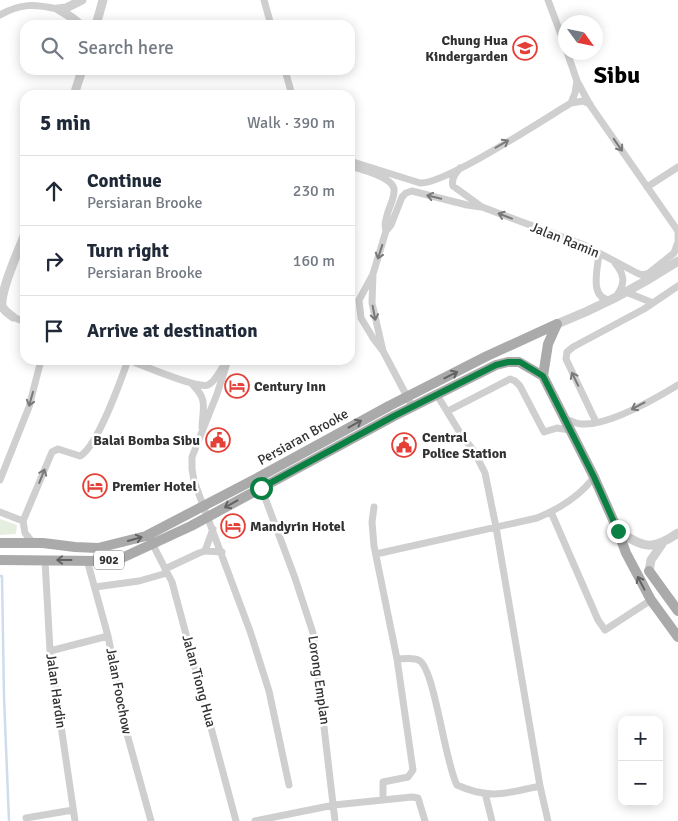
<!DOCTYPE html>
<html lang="en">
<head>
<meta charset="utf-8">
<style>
  :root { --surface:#fff; --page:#f6f6f7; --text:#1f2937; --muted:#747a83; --line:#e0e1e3 }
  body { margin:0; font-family:Signika,sans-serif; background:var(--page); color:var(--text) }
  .controls { position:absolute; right:15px; bottom:15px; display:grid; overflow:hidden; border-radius:10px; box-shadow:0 2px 12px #0003 }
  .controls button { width:45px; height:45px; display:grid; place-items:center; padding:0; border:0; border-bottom:1px solid var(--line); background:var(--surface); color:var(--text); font:25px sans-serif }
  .compass { position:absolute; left:558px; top:15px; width:45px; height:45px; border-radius:50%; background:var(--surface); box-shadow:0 2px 12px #0003; rotate:123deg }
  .stop { position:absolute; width:15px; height:15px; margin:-11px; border:4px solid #0b8043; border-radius:50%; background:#fff }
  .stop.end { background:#0b8043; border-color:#fff; box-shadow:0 1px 5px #0008 }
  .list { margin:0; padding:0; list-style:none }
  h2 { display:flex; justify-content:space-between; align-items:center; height:65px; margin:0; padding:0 20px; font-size:21px }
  h2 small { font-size:16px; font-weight:400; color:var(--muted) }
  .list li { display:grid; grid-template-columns:32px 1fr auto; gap:15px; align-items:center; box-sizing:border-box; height:70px; padding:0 20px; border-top:1px solid var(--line) }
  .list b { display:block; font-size:19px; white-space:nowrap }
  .list p { margin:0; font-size:16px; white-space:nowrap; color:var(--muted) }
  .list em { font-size:16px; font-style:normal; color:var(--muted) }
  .icon { flex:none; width:28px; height:28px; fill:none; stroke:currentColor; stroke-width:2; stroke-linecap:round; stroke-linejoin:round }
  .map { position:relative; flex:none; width:678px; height:821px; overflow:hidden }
  .search { position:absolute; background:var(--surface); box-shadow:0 2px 12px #0003; left:20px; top:20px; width:335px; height:55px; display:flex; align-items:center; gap:12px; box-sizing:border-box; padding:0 18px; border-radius:15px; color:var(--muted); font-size:19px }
  .panel { position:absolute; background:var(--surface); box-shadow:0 2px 12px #0003; left:20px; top:90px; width:335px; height:275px; border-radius:15px }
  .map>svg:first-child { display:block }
</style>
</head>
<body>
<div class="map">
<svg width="678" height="821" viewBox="0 0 678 821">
  <rect width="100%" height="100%" fill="#fff"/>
  <!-- green -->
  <path fill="#e6eee0" d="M0,519l17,6 -1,9 -16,1z"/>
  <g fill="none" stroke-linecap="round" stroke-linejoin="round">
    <!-- stream -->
    <path stroke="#cddded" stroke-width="2.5" d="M0,576h2l2,121 5,124"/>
    <!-- minor -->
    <path stroke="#cfcfcf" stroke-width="7" d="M264,0l7,25
      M548,0l18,48
      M0,15c21,-12 34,-11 58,-6
      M285,70l7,25
      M571,103l4,-10 2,-12
      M350,161l70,22c26,1 124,-64 151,-80l12,-2 7,3
      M350,166c11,3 42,11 44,23 1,8 -4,16 -6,23 -2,7 -4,12 -2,19
      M460,168c-5,6 -9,11 -7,18l29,21 102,38 53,28 5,2 7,-2 25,-20 4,-11v-11l-88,-126 -13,-24 -10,-29
      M647,187l31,-20
      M599,253c-1,15 -11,47 13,47
      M615,263c9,11 11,20 2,32
      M372,276l-13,24 2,18 12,20 10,13 29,55
      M626,292l27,11
      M13,317l12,5
      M383,351l-11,-48 1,-29 13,-43 5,-6 11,-28 4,-4 6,-2 55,14 14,2
      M128,360c14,5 69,29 80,25 7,-3 11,-13 15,-18
      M228,360l-11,34 -25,63v12l2,12 56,150 19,60 20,94
      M192,384c16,16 11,22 10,43
      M437,395l25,41 12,15 11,22 11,54 44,259 8,35
      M448,411l62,-32 5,2 5,5 24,46 13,-4 13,2
      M563,418c6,2 13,6 19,6 27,2 73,-25 96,-39
      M596,422l-30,-63 1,-7 6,-5 71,-38 34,-23
      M0,480l29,-73 12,-47
      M261,487l34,91 18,55 22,188
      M374,507l-2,15 2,24 23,113 16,111 -5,7 -25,5v18
      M0,512l23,9
      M551,512l47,108 7,10 46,-30
      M33,543l-8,-10 -2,-12 29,-69 6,-3 22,7c17,-9 41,-76 48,-96
      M153,545l19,37 64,239
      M205,551l8,-22
      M376,554l161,-36c22,-9 43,-22 57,-41
      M45,560l5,91 25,170
      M87,560l21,76 19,98 24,87
      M165,569l34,-16 6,-2 17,1
      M95,587l44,-6 28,-8
      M50,651l58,-15
      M397,659c6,0 18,-2 23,2 15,11 25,102 37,124 32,15 51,8 83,1
      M485,793l7,28
      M26,818l47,-8
      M255,821l79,-16 78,-8 6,1 7,23"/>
    <!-- tertiary -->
    <path stroke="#cfcfcf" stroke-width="9" d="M58,9l13,8 10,8
      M58,9l8,-1 16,-8
      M96,25l7,-25
      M74,95l8,-25
      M13,317c-4,-3 -9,-6 -11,-11 -2,-15 17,-57 23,-72
      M557,324c43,-17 83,-38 121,-63
      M618,531c26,17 34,20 60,2
      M649,571l2,-11 11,-16"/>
    <!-- primary -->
    <path stroke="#aaa" stroke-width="10" d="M543,376l5,-32 9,-20
      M0,543h43l32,4 23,1 48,-12 113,-59 130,-71 98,-50 70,-32
      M0,560l101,1 13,-1 10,-3 67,-31 203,-110 102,-51 12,-3h11l24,14 51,101 24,54 8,22 25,47 27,37
      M649,571l29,40"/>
  </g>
  <!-- one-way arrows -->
  <defs><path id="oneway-shaft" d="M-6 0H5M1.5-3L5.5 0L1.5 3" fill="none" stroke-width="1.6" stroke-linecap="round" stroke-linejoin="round" transform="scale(1.25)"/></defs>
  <g stroke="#797979">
    <use href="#oneway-shaft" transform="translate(502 144) rotate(-30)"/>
    <use href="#oneway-shaft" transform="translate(618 145) rotate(55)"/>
    <use href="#oneway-shaft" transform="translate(434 197) rotate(-166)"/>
    <use href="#oneway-shaft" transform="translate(505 216) rotate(-159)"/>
    <use href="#oneway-shaft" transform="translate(380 252) rotate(108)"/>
    <use href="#oneway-shaft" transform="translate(374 313) rotate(79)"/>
    <use href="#oneway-shaft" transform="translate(575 379) rotate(-116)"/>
    <use href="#oneway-shaft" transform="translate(31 399) rotate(106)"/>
    <use href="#oneway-shaft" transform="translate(638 406) rotate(152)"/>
    <use href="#oneway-shaft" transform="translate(42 476) rotate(-68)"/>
  </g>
  <g stroke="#626262">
    <use href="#oneway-shaft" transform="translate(451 375) rotate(-27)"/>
    <use href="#oneway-shaft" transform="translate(355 424) rotate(-29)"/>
    <use href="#oneway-shaft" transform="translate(231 504) rotate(151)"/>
    <use href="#oneway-shaft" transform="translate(135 539) rotate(-16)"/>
    <use href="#oneway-shaft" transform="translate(64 560) rotate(-180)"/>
    <use href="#oneway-shaft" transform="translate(641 583) rotate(-118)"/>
  </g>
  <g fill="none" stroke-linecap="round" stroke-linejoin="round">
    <!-- route -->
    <path stroke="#0b8043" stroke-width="6" d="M261,488l133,-72 102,-51 12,-3h12l23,14 51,101 24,54"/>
  </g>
  <!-- icons -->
  <defs>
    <g id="school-ring" transform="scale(1.25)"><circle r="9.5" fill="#fff" stroke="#e54038" stroke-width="1.5"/><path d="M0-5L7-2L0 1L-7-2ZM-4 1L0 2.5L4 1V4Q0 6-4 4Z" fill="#e54038"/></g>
    <g id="hotel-ring" transform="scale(1.25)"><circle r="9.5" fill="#fff" stroke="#e54038" stroke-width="1.5"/><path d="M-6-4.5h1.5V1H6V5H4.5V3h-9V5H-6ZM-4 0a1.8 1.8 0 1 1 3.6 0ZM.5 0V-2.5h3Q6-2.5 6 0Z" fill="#e54038"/></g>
    <g id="civic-ring" transform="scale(1.25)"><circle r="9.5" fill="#fff" stroke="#e54038" stroke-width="1.5"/><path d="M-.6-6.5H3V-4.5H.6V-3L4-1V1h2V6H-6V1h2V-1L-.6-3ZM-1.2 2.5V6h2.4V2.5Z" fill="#e54038"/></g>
  </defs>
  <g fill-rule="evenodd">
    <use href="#school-ring" x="525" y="48"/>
    <use href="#hotel-ring" x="237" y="386"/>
    <use href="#civic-ring" x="218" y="440"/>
    <use href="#civic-ring" x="404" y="445"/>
    <use href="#hotel-ring" x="95" y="486"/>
    <use href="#hotel-ring" x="233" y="526"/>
  </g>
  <g text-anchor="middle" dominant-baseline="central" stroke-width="5" stroke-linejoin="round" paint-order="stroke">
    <!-- shield labels -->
    <rect fill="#fff" stroke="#707070" stroke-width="1" x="94" y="550.5" width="30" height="19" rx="4"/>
    <g font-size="12" font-weight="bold" fill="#323232">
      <text x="109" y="560">902</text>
    </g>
    <!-- poi labels -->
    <g font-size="14" font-weight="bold" fill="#323232" stroke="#fff" text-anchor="start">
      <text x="508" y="40" text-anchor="end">Chung Hua<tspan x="508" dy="16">Kindergarden</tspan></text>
      <text x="254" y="386">Century Inn</text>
      <text x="422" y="437">Central<tspan x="422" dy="16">Police Station</tspan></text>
      <text x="200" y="440" text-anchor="end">Balai Bomba Sibu</text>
      <text x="112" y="486">Premier Hotel</text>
      <text x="250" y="526">Mandyrin Hotel</text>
    </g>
    <!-- street labels -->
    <g font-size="14" fill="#323232" stroke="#fff">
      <text transform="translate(565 240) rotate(22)">Jalan Ramin</text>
      <text transform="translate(303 437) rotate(-29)">Persiaran Brooke</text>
      <text transform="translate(319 680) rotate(82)">Lorong Emplan</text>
      <text transform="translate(199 681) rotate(75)">Jalan Tiong Hua</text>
      <text transform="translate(56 691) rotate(82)">Jalan Hardin</text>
      <text transform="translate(119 691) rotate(79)">Jalan Foochow</text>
    </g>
    <!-- town labels -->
    <g font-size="24" font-weight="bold" fill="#000" stroke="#fff">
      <text x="617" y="75">Sibu</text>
    </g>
  </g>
</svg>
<div class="controls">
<button>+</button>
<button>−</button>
</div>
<svg class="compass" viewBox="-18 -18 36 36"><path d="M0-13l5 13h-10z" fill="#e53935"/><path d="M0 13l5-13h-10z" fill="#747a83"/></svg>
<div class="stop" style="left:261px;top:488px"></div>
<div class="stop end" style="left:618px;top:531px"></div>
<div class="search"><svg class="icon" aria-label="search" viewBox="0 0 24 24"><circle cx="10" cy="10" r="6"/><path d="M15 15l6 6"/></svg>Search here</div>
<section class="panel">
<h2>5 min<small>Walk · 390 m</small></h2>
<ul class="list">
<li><svg class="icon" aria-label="ahead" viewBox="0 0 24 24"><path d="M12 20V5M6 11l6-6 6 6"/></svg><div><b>Continue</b><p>Persiaran Brooke</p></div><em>230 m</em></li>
<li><svg class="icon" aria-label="right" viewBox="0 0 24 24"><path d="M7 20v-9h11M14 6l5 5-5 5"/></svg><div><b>Turn right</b><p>Persiaran Brooke</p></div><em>160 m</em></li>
<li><svg class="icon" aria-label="arrive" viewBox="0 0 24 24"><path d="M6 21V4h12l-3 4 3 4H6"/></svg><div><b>Arrive at destination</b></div></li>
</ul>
</section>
</div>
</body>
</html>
